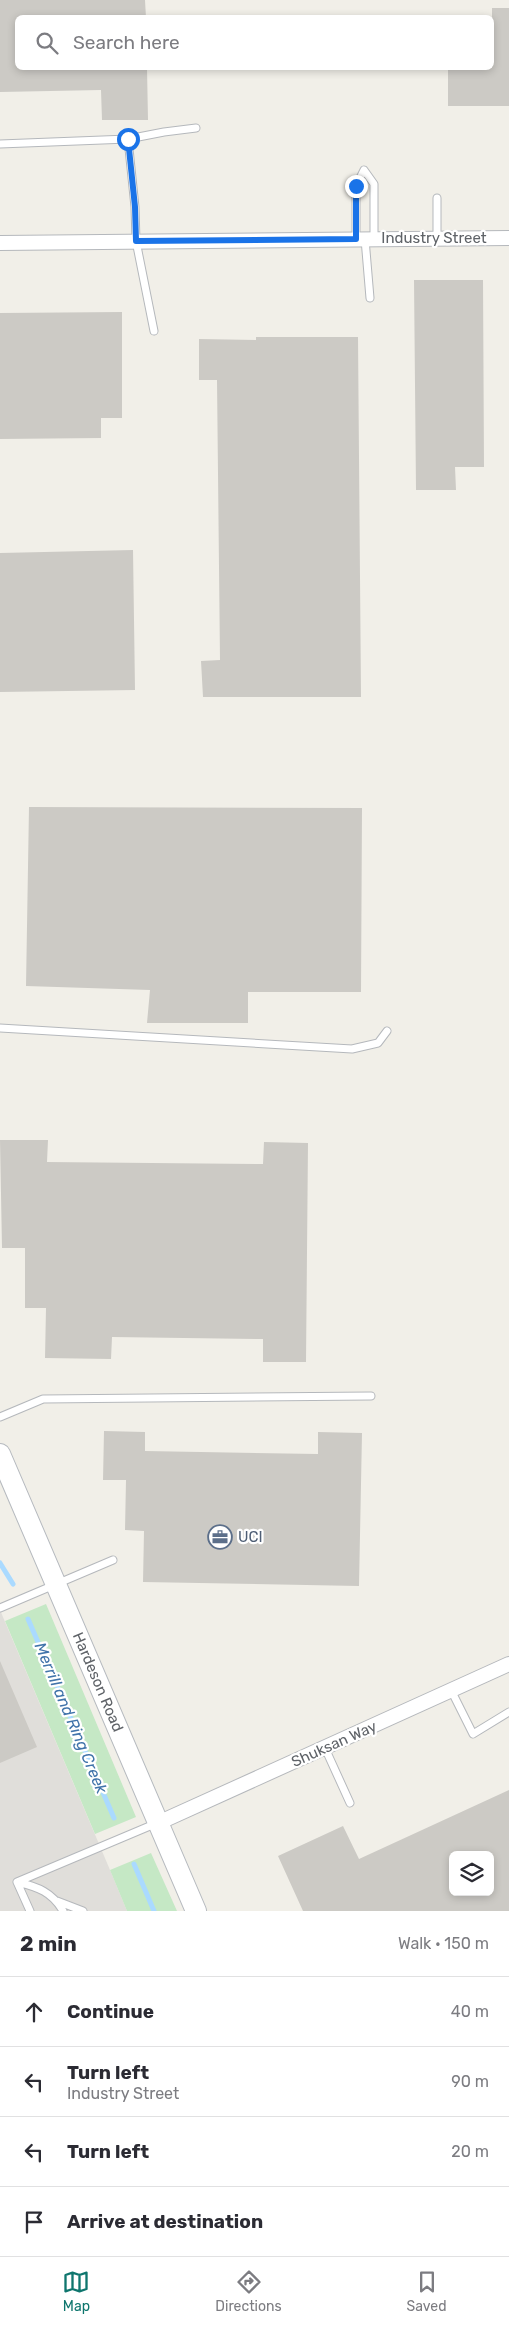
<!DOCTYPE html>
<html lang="en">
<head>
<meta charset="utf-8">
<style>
  :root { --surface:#fff; --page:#f7f7f7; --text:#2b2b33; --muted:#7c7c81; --line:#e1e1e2; --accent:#0f766e }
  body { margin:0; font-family:Rubik,sans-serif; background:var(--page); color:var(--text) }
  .controls { position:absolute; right:15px; bottom:15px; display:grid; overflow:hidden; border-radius:8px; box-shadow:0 2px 8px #0003 }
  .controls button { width:45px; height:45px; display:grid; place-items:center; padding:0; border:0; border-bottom:1px solid var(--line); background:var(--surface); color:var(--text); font:25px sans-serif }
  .stop { position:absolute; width:15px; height:15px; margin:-11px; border:4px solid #1a73e8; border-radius:50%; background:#fff }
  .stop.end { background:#1a73e8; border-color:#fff; box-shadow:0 1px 5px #0008 }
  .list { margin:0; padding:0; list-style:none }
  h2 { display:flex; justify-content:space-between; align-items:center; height:65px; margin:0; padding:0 20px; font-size:21px }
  h2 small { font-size:16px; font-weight:400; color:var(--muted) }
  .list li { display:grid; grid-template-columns:32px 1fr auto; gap:15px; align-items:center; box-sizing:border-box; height:70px; padding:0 20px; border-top:1px solid var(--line) }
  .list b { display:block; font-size:19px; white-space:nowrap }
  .list p { margin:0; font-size:16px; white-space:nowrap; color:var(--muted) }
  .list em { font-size:16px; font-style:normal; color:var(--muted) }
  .icon { flex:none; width:28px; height:28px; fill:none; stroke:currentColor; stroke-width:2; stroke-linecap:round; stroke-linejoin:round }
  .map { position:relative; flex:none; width:509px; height:1911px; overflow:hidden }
  .search { position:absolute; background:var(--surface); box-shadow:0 2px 8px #0003; left:15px; right:15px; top:15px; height:55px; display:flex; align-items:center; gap:12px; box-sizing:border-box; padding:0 18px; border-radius:8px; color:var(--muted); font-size:19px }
  .sheet { height:345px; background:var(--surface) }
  nav { display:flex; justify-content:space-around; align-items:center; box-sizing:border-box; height:70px; border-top:1px solid var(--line); background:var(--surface); font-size:14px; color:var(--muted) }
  nav a { display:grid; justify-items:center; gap:2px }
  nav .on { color:var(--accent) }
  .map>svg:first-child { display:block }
</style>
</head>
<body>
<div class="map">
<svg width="509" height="1911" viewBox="0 0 509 1911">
  <rect width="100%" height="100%" fill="#f1efe8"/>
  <!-- industrial -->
  <path fill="#e0deda" d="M0,1610l110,260 17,41h-127z"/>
  <!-- green -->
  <path fill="#c5e8c5" d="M46,1604l90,213 -41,17 -90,-213z
    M151,1853l26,58h-50l-17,-41z"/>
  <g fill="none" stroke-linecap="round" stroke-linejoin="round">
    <!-- stream -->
    <path stroke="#aadaff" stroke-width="5" d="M0,1563l13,21
      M28,1619l86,199
      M134,1864l20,47"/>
  </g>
  <!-- building -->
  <path fill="#cccac5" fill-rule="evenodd" d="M0,0h145l1,18h-128v50h129l1,52h-46l-1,-30 -101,2z
    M492,8h17v98h-61v-38h44z
    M414,280h69l1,187h-29l1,23h-40z
    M122,312v106h-21v20l-101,1v-126z
    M256,337h102l3,360h-158l-2,-36 19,-1 -3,-280h-18v-41l57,1z
    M133,550l2,140 -135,2v-139z
    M29,807l333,1 -1,184h-113v31h-101l3,-33 -124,-4z
    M0,1140h48l-1,22 216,2 1,-22 44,1 -2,219h-43v-23l-151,-2 -1,22 -66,-1 1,-50h-21v-60h-23z
    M104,1431l41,1v19l173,3v-22l44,1 -3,153 -216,-4 1,-51 -19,-1 1,-50h-23z
    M0,1661l37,86 -37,16z
    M509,1790v121h-206l-25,-55 65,-30 16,33zM453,1855h37v37h-37z"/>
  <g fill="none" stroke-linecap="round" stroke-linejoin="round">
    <!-- lane casing -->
    <g stroke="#b5b8bc" stroke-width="9">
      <path id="lane" d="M128,139l36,-7 32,-4
        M0,144l128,-5 7,68 1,34 18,90
        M437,198v40
        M356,239v-53l8,-16 10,14v55
        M365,239l5,59
        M0,1028l352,21 26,-6 9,-12
        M0,1417l43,-18 328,-3
        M0,1608l113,-48
        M451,1690l22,44 36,-22
        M325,1748l25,55
        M17,1882l140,-59
        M17,1882c21,5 35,10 46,29
        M17,1882l13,29
        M57,1901l26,10"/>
    </g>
    <!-- street casing -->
    <g stroke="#b5b8bc" stroke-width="16">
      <path id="street" d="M0,243l509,-5
        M158,1823l351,-159"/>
    </g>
    <!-- secondary casing -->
    <g stroke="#b6babf" stroke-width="22">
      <path id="secondary" d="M0,1454l196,457"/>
    </g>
    <!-- lane -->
    <use href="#lane" stroke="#fff" stroke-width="7"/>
    <!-- street -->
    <use href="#street" stroke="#fff" stroke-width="14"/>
    <!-- secondary -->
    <use href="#secondary" stroke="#fff" stroke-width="20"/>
  </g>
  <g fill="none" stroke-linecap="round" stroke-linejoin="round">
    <!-- route -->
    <path stroke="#1a73e8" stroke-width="6" d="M128,139l7,68 1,34 220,-2v-53"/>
  </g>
  <!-- icons -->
  <defs>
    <g id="office-ring" transform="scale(1.25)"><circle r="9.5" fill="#fff" stroke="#5c6f8a" stroke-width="1.5"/><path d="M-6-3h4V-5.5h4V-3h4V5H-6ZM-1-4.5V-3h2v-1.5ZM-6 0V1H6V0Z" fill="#5c6f8a"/></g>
  </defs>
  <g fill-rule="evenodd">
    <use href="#office-ring" x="220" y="1537"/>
  </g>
  <g text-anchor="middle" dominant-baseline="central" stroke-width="4.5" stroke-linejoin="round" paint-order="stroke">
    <!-- street labels -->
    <g font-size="15" fill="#5f6368" stroke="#fff">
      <text x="434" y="238">Industry Street</text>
      <text transform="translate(98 1682) rotate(67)">Hardeson Road</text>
      <text transform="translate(334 1744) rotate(-24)">Shuksan Way</text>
    </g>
    <!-- service labels -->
    <g font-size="15" fill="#4e5e75" stroke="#fff" text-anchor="start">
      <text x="238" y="1537">UCI</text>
    </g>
    <!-- water labels -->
    <g font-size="16" font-style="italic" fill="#4174aa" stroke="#fff">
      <text transform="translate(71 1718) rotate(67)">Merrill and Ring Creek</text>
    </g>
  </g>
</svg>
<div class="controls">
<button><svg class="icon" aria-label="layers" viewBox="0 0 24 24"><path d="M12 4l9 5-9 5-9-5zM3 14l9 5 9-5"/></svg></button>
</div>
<div class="stop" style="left:128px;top:139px"></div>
<div class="stop end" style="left:356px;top:186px"></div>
<div class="search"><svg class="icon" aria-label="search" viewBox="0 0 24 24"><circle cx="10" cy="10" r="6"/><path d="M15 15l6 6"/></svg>Search here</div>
</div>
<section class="sheet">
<h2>2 min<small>Walk · 150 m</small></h2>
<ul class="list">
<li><svg class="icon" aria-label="ahead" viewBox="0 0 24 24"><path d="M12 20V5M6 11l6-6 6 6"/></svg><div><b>Continue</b></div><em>40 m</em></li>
<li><svg class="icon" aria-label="left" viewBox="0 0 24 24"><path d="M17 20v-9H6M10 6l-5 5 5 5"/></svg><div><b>Turn left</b><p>Industry Street</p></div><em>90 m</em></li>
<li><svg class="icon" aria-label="left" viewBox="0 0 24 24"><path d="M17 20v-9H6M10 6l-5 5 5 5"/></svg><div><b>Turn left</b></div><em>20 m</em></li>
<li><svg class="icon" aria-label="arrive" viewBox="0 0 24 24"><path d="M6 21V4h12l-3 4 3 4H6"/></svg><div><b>Arrive at destination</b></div></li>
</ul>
</section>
<nav>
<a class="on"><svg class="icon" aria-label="map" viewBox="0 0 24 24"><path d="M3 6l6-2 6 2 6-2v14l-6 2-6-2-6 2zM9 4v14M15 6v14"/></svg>Map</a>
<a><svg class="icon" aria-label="directions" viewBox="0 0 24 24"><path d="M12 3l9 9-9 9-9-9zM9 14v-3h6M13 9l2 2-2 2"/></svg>Directions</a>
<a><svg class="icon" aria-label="saved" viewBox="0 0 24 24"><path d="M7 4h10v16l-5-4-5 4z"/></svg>Saved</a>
</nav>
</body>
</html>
